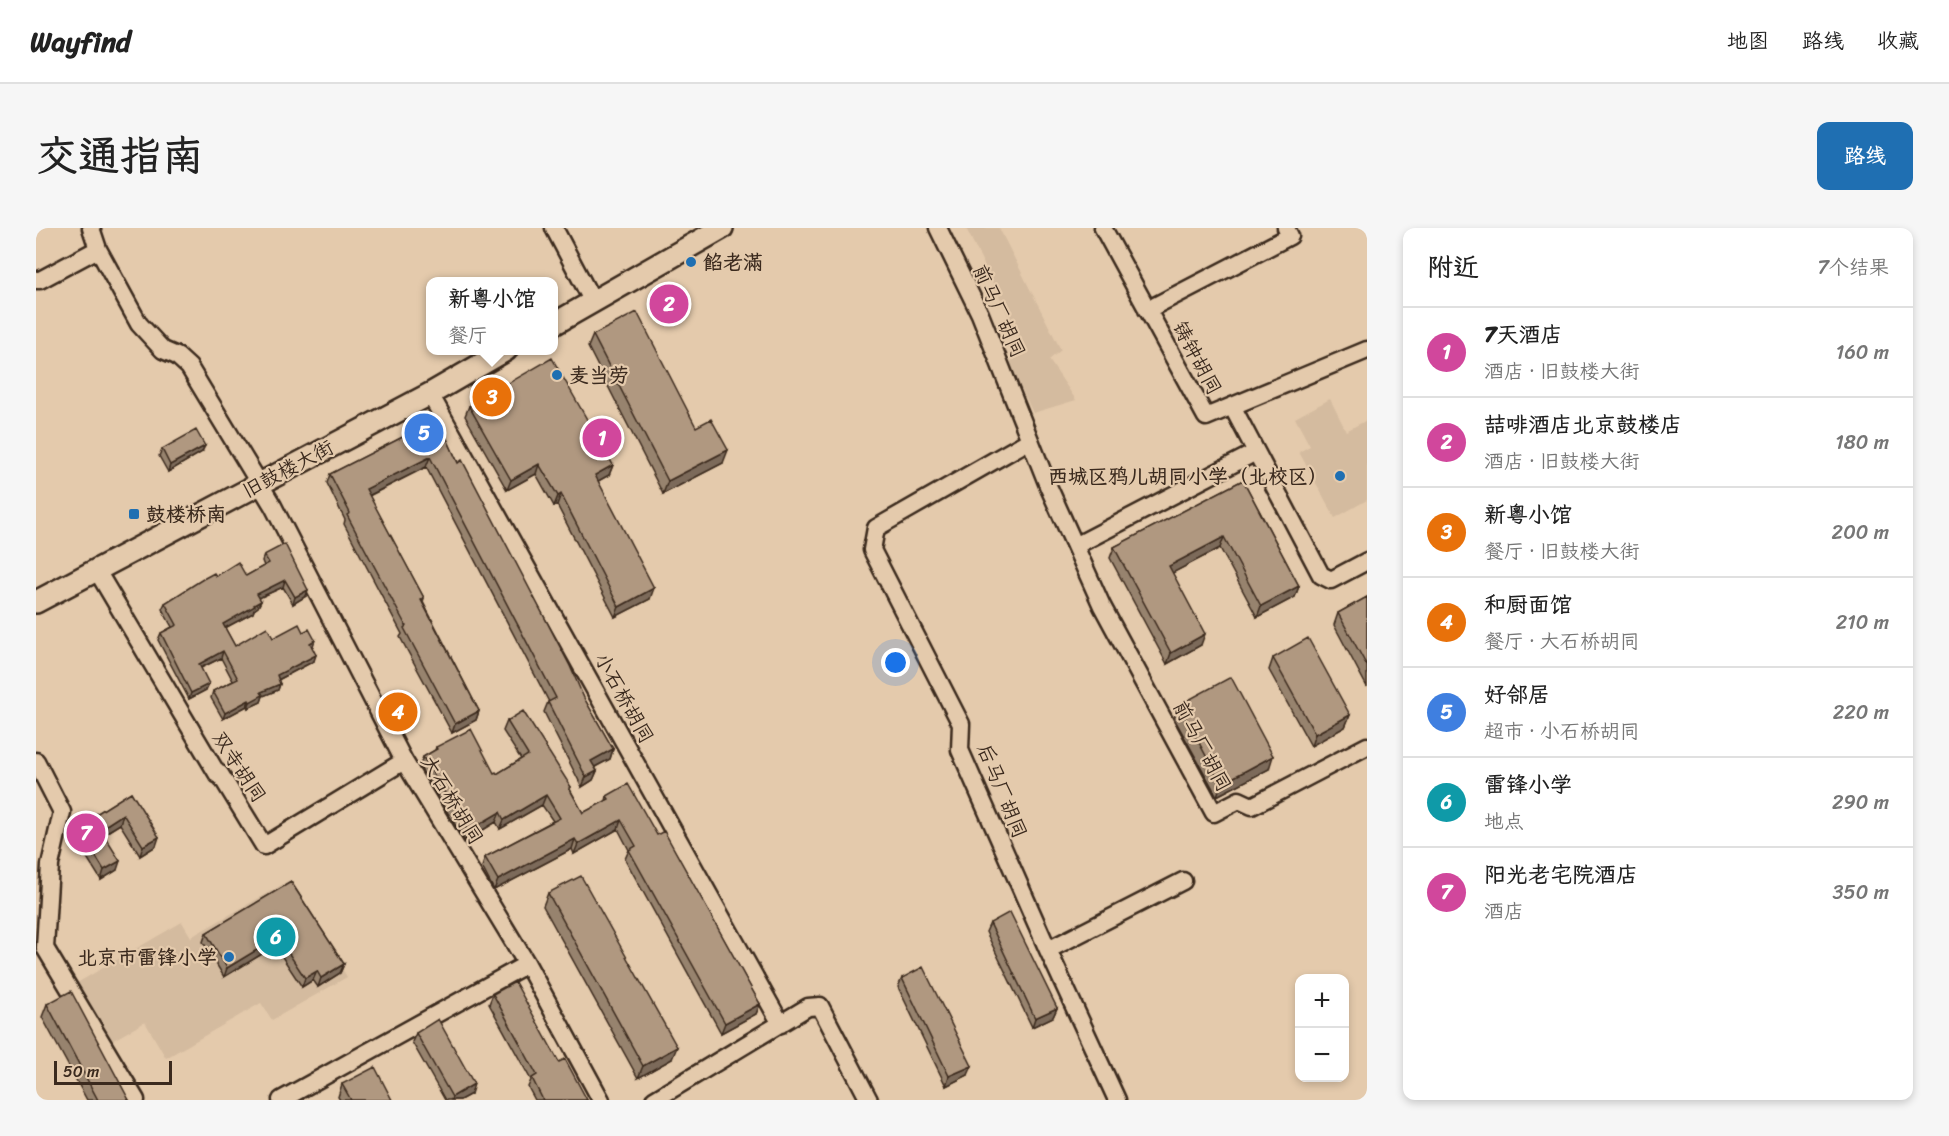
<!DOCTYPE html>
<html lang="zh">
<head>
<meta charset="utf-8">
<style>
  :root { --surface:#fff; --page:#f6f6f6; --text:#222; --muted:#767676; --line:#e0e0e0; --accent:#1f6fb2 }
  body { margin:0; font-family:Sriracha,"LXGW WenKai TC",sans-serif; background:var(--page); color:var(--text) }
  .controls { position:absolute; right:18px; bottom:18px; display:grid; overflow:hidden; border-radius:12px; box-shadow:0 3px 9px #0003 }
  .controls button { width:54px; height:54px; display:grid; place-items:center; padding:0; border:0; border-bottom:2px solid var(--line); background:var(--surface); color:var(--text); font:30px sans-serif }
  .scale { position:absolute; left:18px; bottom:15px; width:118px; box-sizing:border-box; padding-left:6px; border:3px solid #3b2a1e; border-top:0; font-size:16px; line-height:21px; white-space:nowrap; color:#3b2a1e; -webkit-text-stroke:4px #e4caac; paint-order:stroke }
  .you { position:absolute; left:860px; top:435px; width:21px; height:21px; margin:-15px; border:4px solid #fff; border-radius:50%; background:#1a73e8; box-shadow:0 0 0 9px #1a73e833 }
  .badge { display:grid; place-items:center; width:39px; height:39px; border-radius:50%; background:var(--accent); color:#fff; font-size:20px; font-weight:700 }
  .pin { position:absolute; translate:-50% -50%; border:3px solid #fff; box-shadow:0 2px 6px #0006 }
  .popup { position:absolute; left:390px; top:49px; width:132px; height:78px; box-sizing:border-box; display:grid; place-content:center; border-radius:12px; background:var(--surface); filter:drop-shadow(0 2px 4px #0005); font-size:20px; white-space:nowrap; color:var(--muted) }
  .popup b { font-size:22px; color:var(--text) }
  .popup::after { content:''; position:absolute; left:50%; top:100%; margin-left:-12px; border:12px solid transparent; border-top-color:var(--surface) }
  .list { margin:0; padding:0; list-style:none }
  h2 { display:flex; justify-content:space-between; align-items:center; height:78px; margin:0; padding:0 24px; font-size:26px }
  h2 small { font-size:20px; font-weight:400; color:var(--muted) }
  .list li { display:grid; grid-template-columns:39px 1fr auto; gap:18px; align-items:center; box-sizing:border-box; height:90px; padding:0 24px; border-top:2px solid var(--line) }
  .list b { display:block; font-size:22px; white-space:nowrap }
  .list p { margin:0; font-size:20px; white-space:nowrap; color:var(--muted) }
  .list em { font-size:20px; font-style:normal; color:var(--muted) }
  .map { position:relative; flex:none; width:1331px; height:872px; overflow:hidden; border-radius:12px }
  header { display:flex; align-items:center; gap:36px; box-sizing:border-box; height:84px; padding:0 30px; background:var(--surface); border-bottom:2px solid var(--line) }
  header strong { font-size:28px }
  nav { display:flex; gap:33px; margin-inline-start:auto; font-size:21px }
  .intro { display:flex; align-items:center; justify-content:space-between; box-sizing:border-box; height:144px; padding:0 36px }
  h1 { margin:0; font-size:42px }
  .button { padding:15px 27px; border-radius:12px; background:var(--accent); color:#fff; font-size:21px; font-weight:700 }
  main { display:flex; gap:36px; padding:0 36px }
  aside { flex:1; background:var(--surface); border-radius:12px; box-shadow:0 3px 9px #0003 }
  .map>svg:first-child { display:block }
</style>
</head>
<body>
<header>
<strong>Wayfind</strong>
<nav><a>地图</a><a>路线</a><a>收藏</a></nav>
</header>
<div class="intro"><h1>交通指南</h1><a class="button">路线</a></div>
<main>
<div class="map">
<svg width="1331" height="872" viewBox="0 0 1331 872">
  <rect width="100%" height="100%" fill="#e4caac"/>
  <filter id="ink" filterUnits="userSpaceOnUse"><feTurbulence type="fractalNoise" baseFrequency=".0167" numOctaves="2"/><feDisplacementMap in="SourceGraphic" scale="12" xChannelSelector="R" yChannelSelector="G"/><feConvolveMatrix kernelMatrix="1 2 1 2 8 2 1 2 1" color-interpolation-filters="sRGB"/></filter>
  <g filter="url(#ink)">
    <!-- built -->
    <path fill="#d4bb9f" d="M930,0h33l62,122 -12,10 27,40 -43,13 -24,-50 16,-14z
      M1294,171l16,32 21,-11v80l-32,18 -36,-66 11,-6 -15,-28z
      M254,652l57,97 -75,43 -11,-17 -95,55 -21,-36 -35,20 -33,-59 105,-61 9,15z"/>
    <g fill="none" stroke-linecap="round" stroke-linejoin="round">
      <!-- minor casing -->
      <g stroke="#3b2a1e" stroke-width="21">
        <path id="minor" d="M55,0l7,21 41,75 24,26 14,6 12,11 84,139 131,255 123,203 74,136
          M518,0l39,74
          M902,0l42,86 69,174 53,118 112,207 25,-13 13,6 115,-60
          M1067,0l103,189 161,-67
          M0,52h4l58,-31
          M1111,82l143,-74 -4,-8
          M394,166l351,630
          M1196,178l89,169 10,5 36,-19
          M994,212l-154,88 -4,22 89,174 -1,26 88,200 69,150
          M1039,318l181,-94
          M60,341l122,206 2,-1 44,72 140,-85
          M0,533l26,51 -12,53 -5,83 91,152
          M1012,722l135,-69
          M245,872l246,-136
          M618,872l154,-93 12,-1 49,94"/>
      </g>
      <!-- major casing -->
      <g stroke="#3b2a1e" stroke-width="26">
        <path id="major" d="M518,96l168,-96
          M0,374l394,-208 76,-44"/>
      </g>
      <!-- minor -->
      <use href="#minor" stroke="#e4caac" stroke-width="16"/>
      <!-- major -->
      <use href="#major" stroke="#e4caac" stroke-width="21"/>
    </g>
    <!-- wall -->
    <path fill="#97836e" stroke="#3b2a1e" stroke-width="1.5" d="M557,107l103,92 27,36 -60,31 -75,-147z
      M433,178l144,59 -4,10 -11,6 52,118 -35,18 -58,-112 -3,1 -18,-32 -29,16 -42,-74z
      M402,191l20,44 126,235 29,51 -3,10 -15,8 2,4 -4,9 -11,7 -38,-75 4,-10h1l-123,-235 -57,29 55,102 -1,4 56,109 -3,9 -24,13 -52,-96 2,-3 -58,-110 1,-4 -18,-37 3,-9z
      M126,221l40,3 -34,20 -9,-16z
      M1207,252l56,106 -4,11 -38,20 -37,-69 -48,25 29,72 -34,19 -57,-106 4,-11z
      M228,327l42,41 -13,8 -10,-17 -24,11 2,3 -3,6 -4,3 -1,3 -28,15 10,18 68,-14 10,14 -1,1 2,14 -36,19 2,4 -2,6 -15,6 -2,6 -13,6 -1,-2 -24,13 -12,-21 2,-7 20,-10 -12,-23 -20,10 5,22 -17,9 -31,-59 3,-7 11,-6 -10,-18 3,-6 51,-27h30l18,-10 -2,-5z
      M1331,369v90l-33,-62 4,-12z
      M1237,430l77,57 -5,12 -34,19 -42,-76z
      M1143,477l90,64 -52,27 -43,-78z
      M471,493l64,66 -1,2 13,24 23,-12 1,-5 50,39 103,169 -4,10 -35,19 -96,-174 4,-9 -11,-21 -44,25 -2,-5 -78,41 -12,-23 3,-10 68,-36 -11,-16 -42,24 -4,-7 -31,19 -46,-75 4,-9 12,-7 1,-3 61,27 24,-15 -18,-28z
      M95,564l25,54 -16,10 -20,-32 -16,10 13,36 -16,10 -28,-45 4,-9z
      M255,654l53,82 -4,9 -22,14 -5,-7 -11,7 -27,-41 -51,31 -21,-35 3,-9z
      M512,665l124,166 -34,19 -95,-172z
      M954,695l67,85 -4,9 -21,10 -46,-95z
      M866,750l66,97 -22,11 -48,-99z
      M457,766l66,68 28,38h-52l-7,-13 3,-7 -42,-76z
      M11,776l82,96h-42l-45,-83z
      M380,805l55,61 -11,6h-15l-33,-58z
      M306,856l50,16h-52l-2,-3z"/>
    <!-- shaded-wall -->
    <path fill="#7b6a5a" stroke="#3b2a1e" stroke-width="1.5" d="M169,218l-3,6 -34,20 2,-7z
      M692,222l-5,13 -60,31 5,-13z
      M394,229l-4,10 -64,32 4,-10z
      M503,236l-3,10 -29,16 4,-10z
      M577,237l-4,10 -18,10 4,-10z
      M525,266l-4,11 -3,1 4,-10z
      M1188,309l-4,11 -55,29 4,-11z
      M249,352l-2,7 -29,13 3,-6z
      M1263,358l-4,11 -38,20 4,-11z
      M618,360l-4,11 -35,18 4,-10z
      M272,362l-2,6 -13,8 2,-7z
      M225,373l-3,6 -4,3 -1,3 -32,17 2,-6z
      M1169,406l-4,11 -34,19 4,-11z
      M279,412l-2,6 -6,3 3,-6z
      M187,423l-2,7 -25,12 3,-6z
      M280,427l-2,6 -40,21 3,-7z
      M173,456l-3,6 -17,9 2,-6z
      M244,456l-2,6 -15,6 -2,6 -13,6 2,-6 11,-10z
      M213,472l-2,6 -24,13 2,-6z
      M443,483l-3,9 -24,13 3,-9z
      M1314,487l-5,12 -34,19 4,-12z
      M577,521l-3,10 -23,12 4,-10z
      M1237,528l-4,13 -52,27 4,-12z
      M561,543l-4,9 -11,7 4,-10z
      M510,567l-4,10 -42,24 4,-9z
      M464,584l-4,10 -31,19 3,-10z
      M87,586l-3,10 -23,14 3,-9z
      M585,592l-3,9 -44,25 4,-10z
      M123,609l-3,9 -16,10 3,-10z
      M539,611l-3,10 -78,41 4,-10z
      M84,633l-3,9 -16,10 3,-10z
      M242,709l-3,9 -51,31 3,-9z
      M308,736l-4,9 -22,14 3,-9z
      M281,743l-4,9 -11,7 3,-9z
      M724,776l-4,10 -35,19 4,-10z
      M1021,780l-4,9 -21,10 3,-9z
      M641,819l-5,12 -34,19 5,-12z
      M936,838l-4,9 -22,11 3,-10z
      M438,856l-3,10 -11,6h-9l1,-3z"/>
    <!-- building -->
    <path fill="#b09880" stroke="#3b2a1e" stroke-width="1.5" d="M601,84l59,115 15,-8 17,31 -60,31 -75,-146z
      M516,130l61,107 -18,10 59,113 -35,19 -58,-113 -3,2 -19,-32 -28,16 -42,-74z
      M402,191l20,44 4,-3 108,206 14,32 29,51 -22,12 6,10 -11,6 -38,-75 8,-4 -126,-241 -64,32 58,109 -3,2 58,111 -24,13 -51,-96 2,-2 -59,-111 3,-2 -20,-39z
      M160,202l9,16 -35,19 -8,-16z
      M1207,252l56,106 -38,20 -37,-69 -55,29 36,68 -34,19 -57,-106z
      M249,316l23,46 -13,7 -10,-17 -28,14 4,7 -7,4 1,1 -32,18 12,22 32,-19 6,11 26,-14 4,8 6,-3 6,11 -5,3 6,12 -39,20 3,9 -19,8 2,3 -13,7 -1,-2 -24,13 -12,-22 25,-12 -15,-28 -24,13 10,20 -18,9 -30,-60 16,-8 -12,-22 38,-24 11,-6 2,3 22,-14 8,14 23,-13 -5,-8z
      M1331,369v69l-29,-53z
      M1272,410l42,77 -35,19 -42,-76z
      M1195,449l42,79 -52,28 -42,-79z
      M487,483l48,76 -2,1 14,25 26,-14 -2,-3 21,-12 29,51 7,-4 96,173 -35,19 -96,-173 7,-4 -15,-26 -43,24 -3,-5 -77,41 -13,-23 75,-39 -14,-23 -42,25 -4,-8 -32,19 -45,-74 14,-8 -1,-2 35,-18 23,44 2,-1 1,2 31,-19 -21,-34z
      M95,564l28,45 -16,9 -20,-32 -23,15 20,32 -16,9 -27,-44z
      M545,648l96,171 -34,19 -95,-173z
      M255,654l53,82 -23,14 -4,-7 -12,7 -27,-41 -51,31 -21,-35z
      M974,684l47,96 -22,10 -45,-95z
      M887,739l49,99 -23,10 -47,-98z
      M479,754l44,80 6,-3 22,41h-44l-11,-22 5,-3 -44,-81z
      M35,763l58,109h-31l-51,-96z
      M402,791l36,65 -22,13 -36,-64z
      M339,839l17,33h-41l-9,-16z"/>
  </g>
  <!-- markers -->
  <g fill="#1f6fb2" stroke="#e4caac" stroke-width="2">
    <circle cx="655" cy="34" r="6"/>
    <circle cx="521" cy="147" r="6"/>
    <circle cx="1304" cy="248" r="6"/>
    <rect x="92" y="280" width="12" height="12" rx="3"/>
    <circle cx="193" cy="729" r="6"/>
  </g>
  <g text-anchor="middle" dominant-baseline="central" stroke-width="4.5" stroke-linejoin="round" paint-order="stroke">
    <!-- poi labels -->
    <g font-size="20" font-weight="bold" fill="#3b2a1e" stroke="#e4caac" text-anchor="start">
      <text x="667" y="34">餡老滿</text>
      <text x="533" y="147">麦当劳</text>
      <text x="1292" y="248" text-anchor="end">西城区鸦儿胡同小学（北校区）</text>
      <text x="110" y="286">鼓楼桥南</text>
      <text x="181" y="729" text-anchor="end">北京市雷锋小学</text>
    </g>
    <!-- street labels -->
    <g font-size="20" fill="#3b2a1e" stroke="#e4caac">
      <text transform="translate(963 83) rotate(66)">前马厂胡同</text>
      <text transform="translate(1161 130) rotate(62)">铸钟胡同</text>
      <text transform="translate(252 241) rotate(-28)">旧鼓楼大街</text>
      <text transform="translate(588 470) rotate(61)">小石桥胡同</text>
      <text transform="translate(1166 518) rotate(62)">前马厂胡同</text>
      <text transform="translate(203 539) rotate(57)">双寺胡同</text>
      <text transform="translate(966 563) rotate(68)">后马厂胡同</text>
      <text transform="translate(416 572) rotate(59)">大石桥胡同</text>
    </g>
  </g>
</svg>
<div class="controls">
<button>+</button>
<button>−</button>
</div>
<div class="scale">50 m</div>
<div class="you"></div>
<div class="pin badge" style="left:566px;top:210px;background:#d1479c">1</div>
<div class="pin badge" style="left:633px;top:76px;background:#d1479c">2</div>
<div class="pin badge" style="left:456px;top:169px;background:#e8710a">3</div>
<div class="popup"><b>新粤小馆</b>餐厅</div>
<div class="pin badge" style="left:362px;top:484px;background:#e8710a">4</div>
<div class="pin badge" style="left:388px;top:205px;background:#3f7fe0">5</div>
<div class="pin badge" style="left:240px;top:709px;background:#0f9aa8">6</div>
<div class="pin badge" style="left:50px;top:605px;background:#d1479c">7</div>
</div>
<aside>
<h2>附近<small>7个结果</small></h2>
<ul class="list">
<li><span class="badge" style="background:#d1479c">1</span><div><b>7天酒店</b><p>酒店 · 旧鼓楼大街</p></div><em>160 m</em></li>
<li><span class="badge" style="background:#d1479c">2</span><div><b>喆啡酒店北京鼓楼店</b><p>酒店 · 旧鼓楼大街</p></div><em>180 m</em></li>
<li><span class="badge" style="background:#e8710a">3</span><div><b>新粤小馆</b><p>餐厅 · 旧鼓楼大街</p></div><em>200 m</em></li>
<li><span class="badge" style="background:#e8710a">4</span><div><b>和厨面馆</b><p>餐厅 · 大石桥胡同</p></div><em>210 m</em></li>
<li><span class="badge" style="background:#3f7fe0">5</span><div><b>好邻居</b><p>超市 · 小石桥胡同</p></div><em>220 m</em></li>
<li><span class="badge" style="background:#0f9aa8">6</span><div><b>雷锋小学</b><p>地点</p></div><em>290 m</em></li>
<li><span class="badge" style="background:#d1479c">7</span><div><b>阳光老宅院酒店</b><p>酒店</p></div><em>350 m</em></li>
</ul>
</aside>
</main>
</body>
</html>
